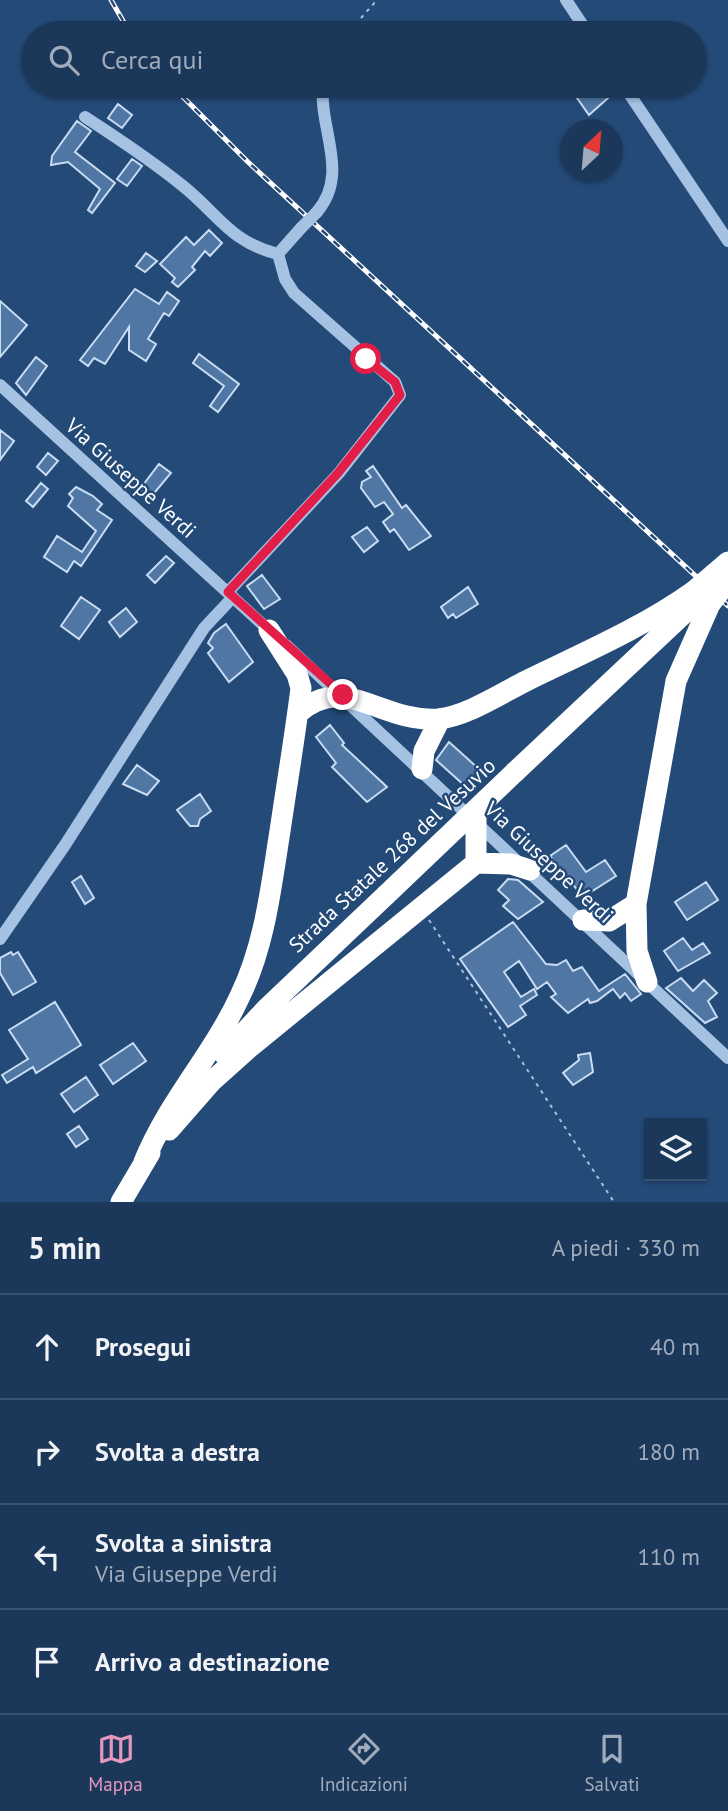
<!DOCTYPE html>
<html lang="it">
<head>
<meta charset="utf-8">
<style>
  :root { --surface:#1b385a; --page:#243f60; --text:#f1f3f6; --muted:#a0acbb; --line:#395270; --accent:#e797bd }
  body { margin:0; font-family:"PT Sans",sans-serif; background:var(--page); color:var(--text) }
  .controls { position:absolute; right:21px; bottom:21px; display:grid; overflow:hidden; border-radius:0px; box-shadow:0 2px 5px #0004 }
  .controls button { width:63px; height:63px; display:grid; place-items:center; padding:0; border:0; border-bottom:2px solid var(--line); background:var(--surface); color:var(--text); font:35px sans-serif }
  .compass { position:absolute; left:560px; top:119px; width:63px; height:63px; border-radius:50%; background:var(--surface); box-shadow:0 2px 5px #0004; rotate:26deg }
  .stop { position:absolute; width:21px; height:21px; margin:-16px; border:5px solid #e11d48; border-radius:50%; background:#fff }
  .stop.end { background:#e11d48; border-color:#fff; box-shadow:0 2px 7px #0008 }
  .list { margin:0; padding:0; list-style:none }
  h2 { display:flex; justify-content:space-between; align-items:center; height:91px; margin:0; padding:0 28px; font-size:30px }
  h2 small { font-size:23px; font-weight:400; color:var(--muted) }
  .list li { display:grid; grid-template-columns:46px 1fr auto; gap:21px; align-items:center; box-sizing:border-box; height:105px; padding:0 28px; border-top:2px solid var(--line) }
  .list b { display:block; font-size:26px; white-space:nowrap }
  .list p { margin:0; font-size:23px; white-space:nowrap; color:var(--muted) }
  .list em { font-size:23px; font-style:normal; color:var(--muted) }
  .icon { flex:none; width:38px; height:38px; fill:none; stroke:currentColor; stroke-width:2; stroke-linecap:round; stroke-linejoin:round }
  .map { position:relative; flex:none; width:728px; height:1202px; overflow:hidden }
  .search { position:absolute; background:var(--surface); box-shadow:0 2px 5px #0004; left:21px; right:21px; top:21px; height:77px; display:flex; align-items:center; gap:18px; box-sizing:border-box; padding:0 24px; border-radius:38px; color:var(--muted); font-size:26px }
  .sheet { height:511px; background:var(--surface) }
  nav { display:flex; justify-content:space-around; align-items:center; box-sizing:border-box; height:98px; border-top:2px solid var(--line); background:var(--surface); font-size:19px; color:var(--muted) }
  nav a { display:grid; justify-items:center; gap:4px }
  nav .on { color:var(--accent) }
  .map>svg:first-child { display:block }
</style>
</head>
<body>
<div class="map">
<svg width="728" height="1202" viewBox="0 0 728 1202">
  <rect width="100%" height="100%" fill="#244a78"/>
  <!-- building -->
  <path fill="#5076a4" stroke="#c8dcf3" stroke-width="2" d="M594,86h5l9,12 -19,17 -12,-17z
    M118,104l14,11 -10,13 -14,-10z
    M77,121l14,10 -16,21 40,31 -23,30 -4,-3 12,-21 -32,-27 -17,3 1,-9z
    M132,159l10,7 -15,20 -10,-7z
    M209,230l13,13 -12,13 -5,-5 -13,16 3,3 -17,17 -6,-5 3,-4 -15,-14 26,-27 8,8z
    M146,253l11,8 -12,11 -9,-6z
    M135,289l24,15 8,-12 12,9 -10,15 -5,-3 -16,26 8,5 -10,17 -17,-11v-23l-24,37 -11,-6 -6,8 -8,-6z
    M0,301l27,24 -27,32z
    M199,354l40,30 -21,28 -8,-6 14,-20 -31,-23z
    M36,357l11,9 -21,29 -10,-12z
    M0,430l14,11 -14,19z
    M48,453l10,8 -12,14 -9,-8z
    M159,464l12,9 -21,25 -10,-9z
    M373,466l29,42 4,-3 25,31 -22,14 -15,-21 -4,3 -7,-10 10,-8 -9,-12 -9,5 -14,-19 1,-6 9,-5 -5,-6z
    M41,483l7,6 -15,18 -7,-6z
    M76,487l17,9 9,8 -5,6 15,10 -31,46 -7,-5 -7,11 -23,-15 13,-21 25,16 14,-21 -28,-25 5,-8 -4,-4z
    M367,527l11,14 -14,11 -12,-15z
    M166,556l8,7 -19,20 -8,-8z
    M262,575l18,24 -16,10 -17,-23z
    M468,587l10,17 -22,14 -3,-4 -5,4 -7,-11z
    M81,597l19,13 -21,29 -18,-13z
    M126,608l11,14 -17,15 -11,-15z
    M226,624l27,38 -24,20 -21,-29 5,-5 -5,-5 6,-10z
    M330,725l14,18 -2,2 45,42 -20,15 -35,-35 4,-4 -20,-26z
    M449,742l31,28 -15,16 -29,-26z
    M137,765l22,16 -12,14 -24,-11z
    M200,794l11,17 -11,8 -2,7h-8l-13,-16z
    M566,845l20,27 19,-12 11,16 -33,21 -33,-41z
    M81,876l13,22 -9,6 -13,-22z
    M508,879l10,1 25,22 -25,17 -15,-13 6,-6 -11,-10z
    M706,882l12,18 -31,20 -12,-18z
    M513,922l33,42 11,1 9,-5 7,11 9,-4 17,24 26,-17 16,20 -10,7 -6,-8 -5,5 -7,-9 -16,12 -7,2 -2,-4 -20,14 -17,-16 5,-3 -9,-12 -10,7 -18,-28 -15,11 17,25 13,-8 3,6 -17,11 6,9 -18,12 -48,-68z
    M683,938l9,12 11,-7 7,10 -32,18 -14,-20z
    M11,952l2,3 5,-3 18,30 -23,13 -13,-22v-15z
    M681,978l12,13 11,-11 13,13 -9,8 9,16 -12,6 -39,-35z
    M55,1002l26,43 -45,28 -3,-6 -26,16 -5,-8 26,-16 -19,-29z
    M133,1043l13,18 -33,23 -13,-19z
    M590,1053l3,19 -20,13 -10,-12 16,-13 -1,-5z
    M86,1077l12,18 -24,17 -13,-18z
    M79,1126l9,13 -12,8 -9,-13z"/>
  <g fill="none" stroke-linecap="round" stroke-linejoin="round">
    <!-- path -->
    <path stroke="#a5c2e3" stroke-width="2" stroke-dasharray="3.5 5" stroke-linecap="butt" d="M361,18l16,-18
      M429,920l185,282"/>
    <!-- minor -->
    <path stroke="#a5c2e3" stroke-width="12" d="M566,0l22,33
      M348,33l5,-6
      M624,86l104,155
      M85,117c34,22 67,44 98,69 36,29 47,56 95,68
      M317,212c33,-39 2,-82 6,-126
      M0,385l272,248
      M228,592l111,-119 61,-78 -5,-13 -101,-89 -9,-14 -7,-25 23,-26
      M286,645l442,413
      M0,939l65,-94 139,-217 29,-31"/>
    <!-- highway -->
    <path stroke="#fff" stroke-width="21" d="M714,574l14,-12
      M298,713c47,-41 83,10 140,6 29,-3 62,-25 88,-38 57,-28 116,-53 168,-90
      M422,769l2,-18 16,-32
      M515,772l180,-169
      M476,819v44
      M583,920l26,1 27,-17
      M647,982l-10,-31 -1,-47 40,-223 34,-77
      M224,1054l43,-46 119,-113
      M169,1130l42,-48 39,-35 226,-184 35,1 19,6
      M144,1162c24,-60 69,-107 96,-166 25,-51 31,-109 40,-165 7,-48 15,-95 21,-143l-4,-14 -28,-44
      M121,1202l29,-49"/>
    <!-- rail casing -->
    <g stroke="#fff" stroke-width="5">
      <path id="rail" d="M111,0l19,33
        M172,86l76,76 480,444"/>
    </g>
    <!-- rail -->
    <use href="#rail" stroke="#244a78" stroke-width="2.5" stroke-dasharray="8" stroke-linecap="butt"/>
    <!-- minor-bridge -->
    <path stroke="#a5c2e3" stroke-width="12" d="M301,228l16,-16"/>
    <!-- highway-bridge -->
    <path stroke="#fff" stroke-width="21" d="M694,591l20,-17
      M710,604l15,-19
      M386,895l129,-123"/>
  </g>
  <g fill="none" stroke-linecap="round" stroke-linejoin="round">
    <!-- route -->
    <path stroke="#e11d48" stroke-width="9" d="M343,695l-115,-103 110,-119 62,-78 -5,-13 -29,-23"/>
  </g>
  <g text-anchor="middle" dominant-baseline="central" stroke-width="5" stroke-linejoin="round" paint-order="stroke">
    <!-- street labels -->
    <g font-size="21" fill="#fff" stroke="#244a78">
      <text transform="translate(131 478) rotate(42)">Via Giuseppe Verdi</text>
      <text transform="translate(392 855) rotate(-43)">Strada Statale 268 del Vesuvio</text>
      <text transform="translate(549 862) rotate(43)">Via Giuseppe Verdi</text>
    </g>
  </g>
</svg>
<div class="controls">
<button><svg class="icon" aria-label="layers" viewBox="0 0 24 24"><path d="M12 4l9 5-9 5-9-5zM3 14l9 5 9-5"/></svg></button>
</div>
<svg class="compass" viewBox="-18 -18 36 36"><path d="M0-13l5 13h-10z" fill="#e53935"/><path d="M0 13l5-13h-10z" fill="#a0acbb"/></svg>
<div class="stop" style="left:366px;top:359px"></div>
<div class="stop end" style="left:343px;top:695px"></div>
<div class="search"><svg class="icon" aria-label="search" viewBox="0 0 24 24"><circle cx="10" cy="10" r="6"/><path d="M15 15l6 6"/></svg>Cerca qui</div>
</div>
<section class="sheet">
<h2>5 min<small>A piedi · 330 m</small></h2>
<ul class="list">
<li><svg class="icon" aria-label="ahead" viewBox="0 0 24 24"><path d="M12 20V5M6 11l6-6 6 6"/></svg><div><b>Prosegui</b></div><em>40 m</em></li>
<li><svg class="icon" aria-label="right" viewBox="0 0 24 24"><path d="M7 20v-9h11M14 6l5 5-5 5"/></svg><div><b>Svolta a destra</b></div><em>180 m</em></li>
<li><svg class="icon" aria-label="left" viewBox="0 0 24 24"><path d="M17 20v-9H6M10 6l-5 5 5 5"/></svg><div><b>Svolta a sinistra</b><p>Via Giuseppe Verdi</p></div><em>110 m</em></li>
<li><svg class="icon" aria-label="arrive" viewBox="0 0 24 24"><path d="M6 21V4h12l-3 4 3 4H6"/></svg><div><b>Arrivo a destinazione</b></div></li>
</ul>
</section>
<nav>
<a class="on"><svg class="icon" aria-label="map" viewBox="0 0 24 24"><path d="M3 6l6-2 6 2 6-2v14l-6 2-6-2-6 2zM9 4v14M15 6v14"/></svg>Mappa</a>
<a><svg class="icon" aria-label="directions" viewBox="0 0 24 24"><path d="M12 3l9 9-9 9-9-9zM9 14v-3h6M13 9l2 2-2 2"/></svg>Indicazioni</a>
<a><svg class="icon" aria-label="saved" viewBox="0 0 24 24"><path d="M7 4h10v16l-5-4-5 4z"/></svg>Salvati</a>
</nav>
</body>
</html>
